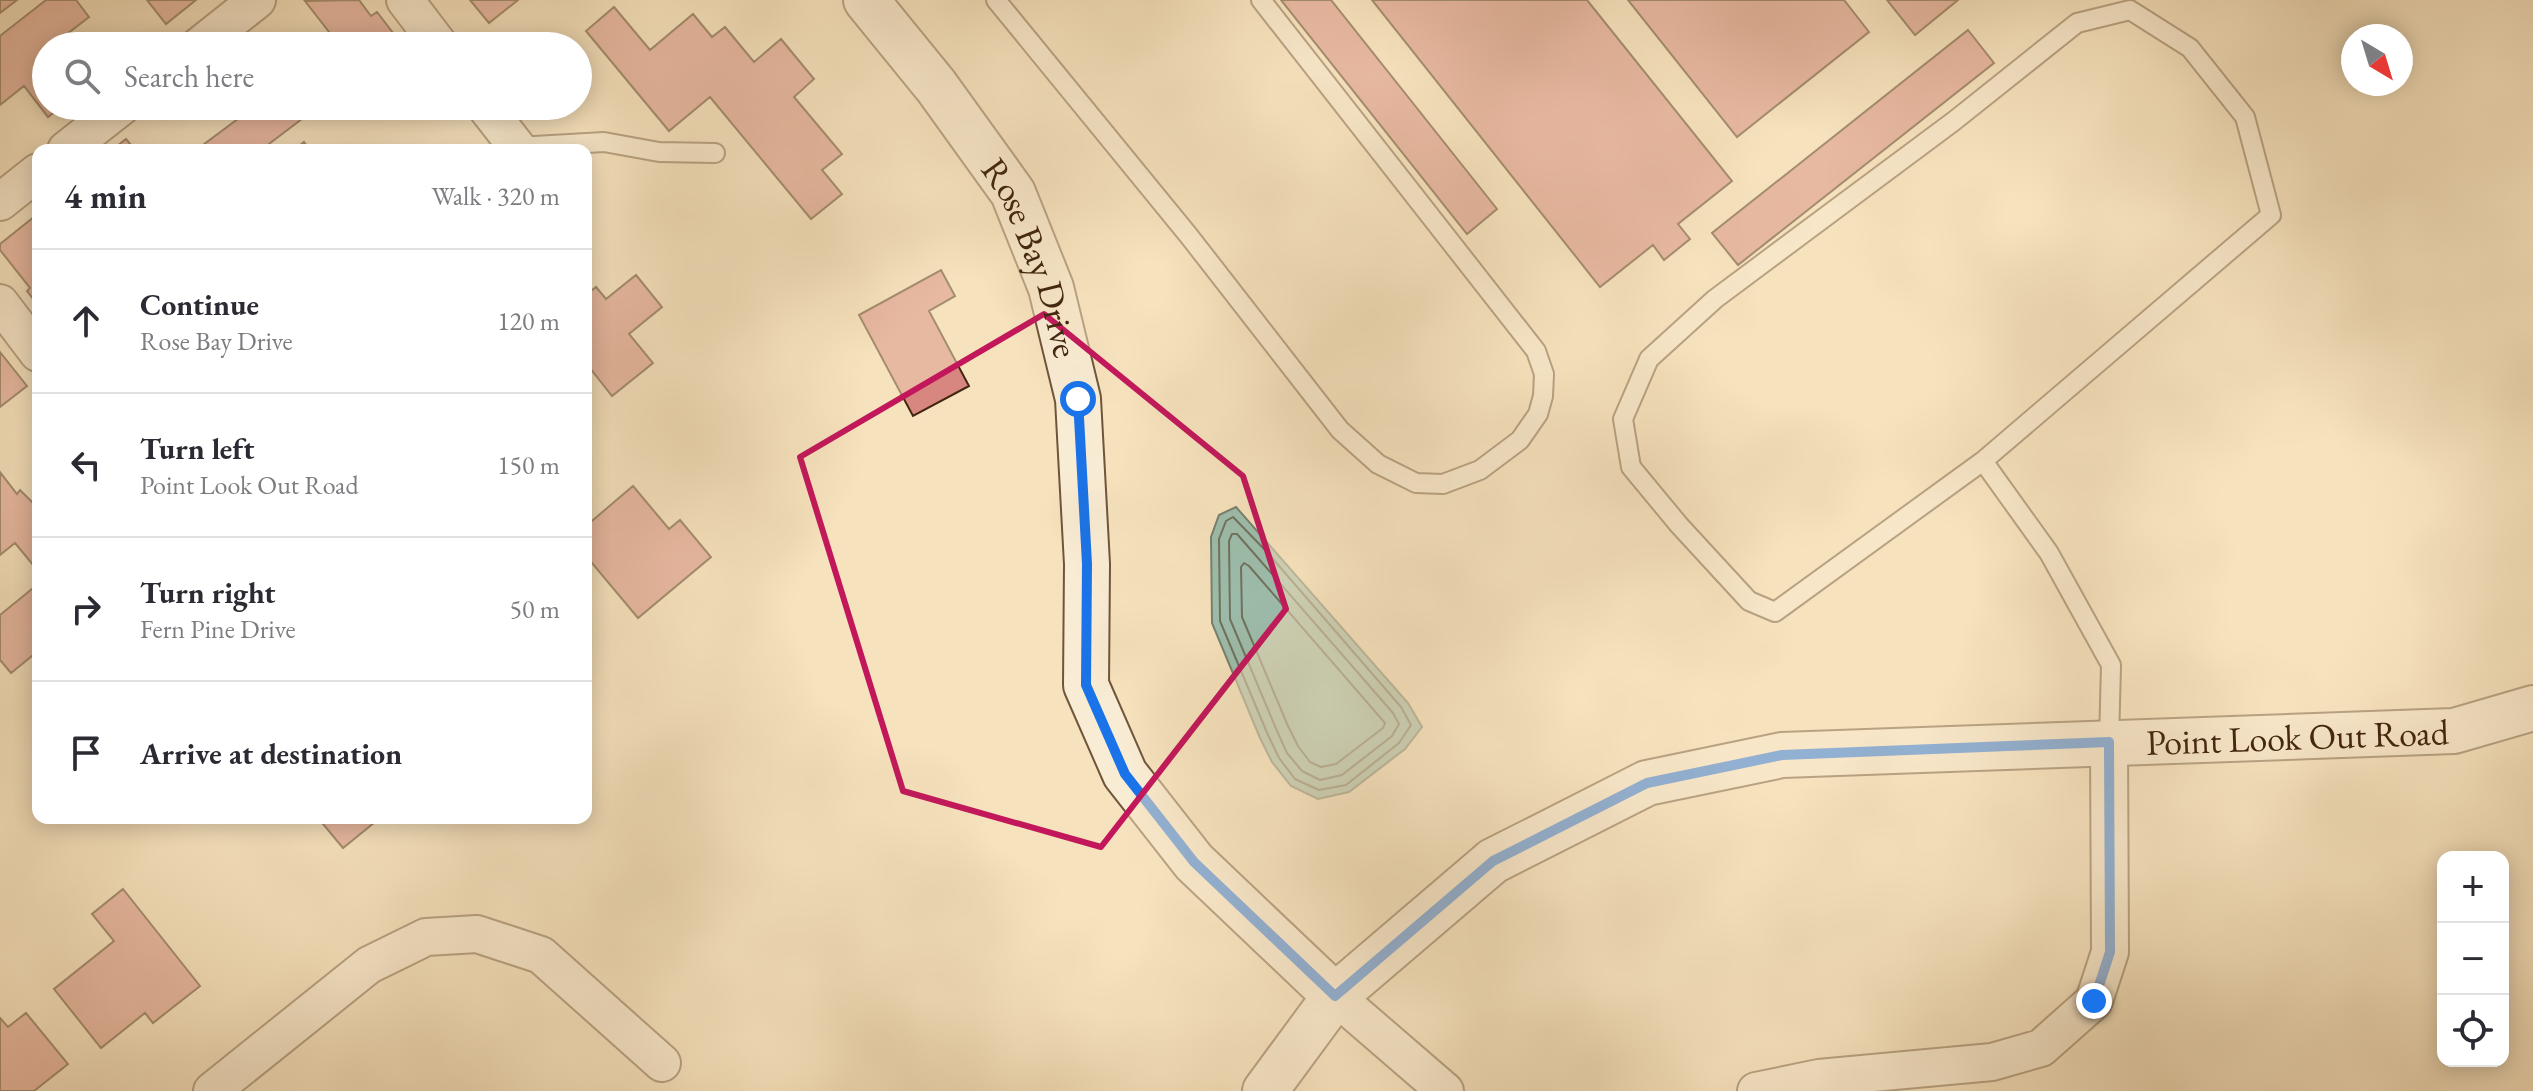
<!DOCTYPE html>
<html lang="en">
<head>
<meta charset="utf-8">
<style>
  :root { --surface:#fff; --page:#f2f2f3; --text:#2b2b33; --muted:#7c7c81; --line:#e1e1e2 }
  body { margin:0; font-family:"EB Garamond",serif; background:var(--page); color:var(--text) }
  .controls { position:absolute; right:24px; bottom:24px; display:grid; overflow:hidden; border-radius:16px; box-shadow:0 4px 20px #0003 }
  .controls button { width:72px; height:72px; display:grid; place-items:center; padding:0; border:0; border-bottom:2px solid var(--line); background:var(--surface); color:var(--text); font:40px sans-serif }
  .compass { position:absolute; left:2341px; top:24px; width:72px; height:72px; border-radius:50%; background:var(--surface); box-shadow:0 4px 20px #0003; rotate:142deg }
  .stop { position:absolute; width:24px; height:24px; margin:-18px; border:6px solid #1a73e8; border-radius:50%; background:#fff }
  .stop.end { background:#1a73e8; border-color:#fff; box-shadow:0 2px 8px #0008 }
  .list { margin:0; padding:0; list-style:none }
  h2 { display:flex; justify-content:space-between; align-items:center; height:104px; margin:0; padding:0 32px; font-size:34px }
  h2 small { font-size:26px; font-weight:400; color:var(--muted) }
  .list li { display:grid; grid-template-columns:52px 1fr auto; gap:24px; align-items:center; box-sizing:border-box; height:144px; padding:0 32px; border-top:2px solid var(--line) }
  .list b { display:block; font-size:30px; white-space:nowrap }
  .list p { margin:0; font-size:26px; white-space:nowrap; color:var(--muted) }
  .list em { font-size:26px; font-style:normal; color:var(--muted) }
  .icon { flex:none; width:44px; height:44px; fill:none; stroke:currentColor; stroke-width:2; stroke-linecap:round; stroke-linejoin:round }
  .map { position:relative; flex:none; width:2533px; height:1091px; overflow:hidden }
  .search { position:absolute; background:var(--surface); box-shadow:0 4px 20px #0003; left:32px; top:32px; width:560px; height:88px; display:flex; align-items:center; gap:20px; box-sizing:border-box; padding:0 28px; border-radius:44px; color:var(--muted); font-size:30px }
  .panel { position:absolute; background:var(--surface); box-shadow:0 4px 20px #0003; left:32px; top:144px; width:560px; height:680px; border-radius:16px }
  .map>svg:first-child { display:block }
</style>
</head>
<body>
<div class="map">
<svg width="2533" height="1091" viewBox="0 0 2533 1091">
  <rect width="100%" height="100%" fill="#f6e2bd"/>
  <filter id="stains"><feTurbulence type="fractalNoise" baseFrequency=".0025" numOctaves="4"/><feColorMatrix values="0 0 0 0 .2 0 0 0 0 .09 0 0 0 0 .02 0 0 0 .5 -.17"/></filter>
  <radialGradient id="worn" r=".72"><stop offset=".6" stop-color="#630" stop-opacity="0"/><stop offset="1" stop-color="#630" stop-opacity=".3"/></radialGradient>
  <!-- water -->
  <path fill="#9dbead" stroke="#79816e" stroke-width="2" d="M1236,507l172,196 14,24 -17,22 -56,43 -31,7 -27,-13 -19,-24 -12,-24 -48,-115 -1,-86 8,-22z"/>
  <g fill="none" stroke-linecap="round" stroke-linejoin="round">
    <!-- shore -->
    <path stroke="#70725e" stroke-width="2" d="M1233,517l33,34 135,156 10,18 -12,18 -53,42 -27,5 -24,-11 -16,-21 -11,-23 -48,-114 -1,-82 7,-18z
      M1232,534h5l21,24 135,155 6,11 -7,12 -50,39 -22,5 -18,-9 -15,-18 -10,-22 -47,-112 -1,-78z
      M1244,563l5,3 136,157 -2,5 -47,36 -15,3 -11,-5 -12,-16 -10,-20 -46,-109 -1,-50z"/>
  </g>
  <!-- building -->
  <path fill="#d7877f" stroke="#42260f" stroke-width="2" d="M0,0h17l-17,13z
    M46,0h30l13,17 -35,27 2,2h-10v60h16l-14,11 -24,-31 -24,19v-69z
    M147,0h49l-30,24z
    M359,0l12,16 6,-4 26,34h-74l7,-5 -31,-40z
    M470,0h48l-29,23z
    M1281,0h50l166,209 -30,25z
    M1372,0h215l145,181 -54,43 12,15 -26,21 -11,-15 -53,42z
    M1628,0h216l25,32 -132,105z
    M1887,0h71l-43,35z
    M614,7l36,43 43,-36 19,23 13,-10 29,35 27,-23 33,40 -20,18 48,57 -20,16 20,24 -31,25 -101,-122 -41,34 -83,-100z
    M1968,30l26,33 -256,202 -26,-32z
    M230,106h89l-58,44h-54l-4,-5 36,-27z
    M126,139l9,11h-23z
    M304,142l6,8h-16z
    M34,217l4,5v83l-11,-14 3,-3 -30,-38v-6z
    M941,270l14,26 -26,15 40,75 -56,30 -54,-101z
    M636,275l26,32 -33,27 24,29 -41,33 -26,-33v-68l10,-8 10,12z
    M0,352l27,34 -27,21z
    M0,472l17,22 3,-4 18,18v63l-23,-28 -15,12z
    M633,486l36,43 11,-9 31,37 -73,61 -52,-62v-30z
    M38,584v67l-27,22 -11,-13v-45z
    M318,818h62l-37,30z
    M123,889l77,97 -47,37 -8,-10 -44,35 -47,-59 60,-48 -22,-27z
    M26,1013l42,51 -34,27h-34v-73l8,9z"/>
  <g fill="none" stroke-linecap="round" stroke-linejoin="round">
    <!-- service casing -->
    <g stroke="#6f553a" stroke-width="22">
      <path id="service" d="M996,0l193,236 151,194 38,34 38,19 27,1 37,-14 40,-30 18,-26 5,-18 1,-22 -8,-23 -275,-351
        M516,150l1,-3 87,-5 55,10 56,1
        M1983,461l288,-246 -26,-98 -55,-69 -60,-38 -53,13 -123,98 -239,178 -66,60 -26,60 8,48 48,58 70,76 26,11 208,-151 66,92 62,112 -2,77"/>
    </g>
    <!-- minor casing -->
    <g stroke="#6f553a" stroke-width="40">
      <path id="minor" d="M405,0l35,46
        M199,46l58,-46
        M485,106l32,41
        M66,150l56,-44
        M0,202l38,-30
        M0,303l38,50
        M1335,996l110,95
        M212,1091l157,-126 57,-28 51,-3 64,21 121,108
        M1756,1091l63,-13 173,-16 49,-14 53,-47 16,-49 -1,-210"/>
    </g>
    <!-- tertiary casing -->
    <g stroke="#6f553a" stroke-width="48">
      <g id="tertiary">
        <path id="s1" d="M866,0l70,86 77,107 38,95 27,111 9,165 -1,121 39,89 69,88 141,134"/>
        <path id="s2" d="M1265,1091l70,-95 158,-135 154,-78 135,-28 672,-24 79,-23"/>
      </g>
    </g>
    <!-- service -->
    <use href="#service" stroke="#f9ecd4" stroke-width="18"/>
    <!-- minor -->
    <use href="#minor" stroke="#f9ecd4" stroke-width="36"/>
    <!-- tertiary -->
    <use href="#tertiary" stroke="#f9ecd4" stroke-width="44"/>
  </g>
  <g fill="none" stroke-linecap="round" stroke-linejoin="round">
    <!-- route -->
    <path stroke="#1a73e8" stroke-width="10" d="M1078,399l9,165 -1,121 39,89 69,88 141,134 158,-135 154,-78 135,-28 327,-13 1,210 -16,49"/>
  </g>
  <!-- marked area -->
  <path d="M0 0H2533V1091H0ZM1044,314l199,162 43,133 -185,238 -198,-56 -103,-334z" fill="#f6e2bd" fill-opacity=".55" fill-rule="evenodd"/>
  <path fill="none" stroke="#c2185b" stroke-width="6" stroke-linejoin="round" d="M1044,314l199,162 43,133 -185,238 -198,-56 -103,-334z"/>
  <g text-anchor="middle" dominant-baseline="central" stroke-width="6" stroke-linejoin="round" paint-order="stroke">
    <!-- street labels -->
    <g font-size="36" fill="#42260f" stroke="#f9ecd4">
      <text stroke="none"><textPath href="#s1" startOffset="310">Rose Bay Drive</textPath></text>
      <text stroke="none"><textPath href="#s2" startOffset="1152">Point Look Out Road</textPath></text>
    </g>
  </g>
  <rect width="100%" height="100%" filter="url(#stains)"/>
  <rect width="100%" height="100%" fill="url(#worn)"/>
</svg>
<div class="controls">
<button>+</button>
<button>−</button>
<button><svg class="icon" aria-label="locate" viewBox="0 0 24 24"><circle cx="12" cy="12" r="6"/><path d="M12 2v4M12 18v4M2 12h4M18 12h4"/></svg></button>
</div>
<svg class="compass" viewBox="-18 -18 36 36"><path d="M0-13l5 13h-10z" fill="#e53935"/><path d="M0 13l5-13h-10z" fill="#7c7c81"/></svg>
<div class="stop" style="left:1078px;top:399px"></div>
<div class="stop end" style="left:2094px;top:1001px"></div>
<div class="search"><svg class="icon" aria-label="search" viewBox="0 0 24 24"><circle cx="10" cy="10" r="6"/><path d="M15 15l6 6"/></svg>Search here</div>
<section class="panel">
<h2>4 min<small>Walk · 320 m</small></h2>
<ul class="list">
<li><svg class="icon" aria-label="ahead" viewBox="0 0 24 24"><path d="M12 20V5M6 11l6-6 6 6"/></svg><div><b>Continue</b><p>Rose Bay Drive</p></div><em>120 m</em></li>
<li><svg class="icon" aria-label="left" viewBox="0 0 24 24"><path d="M17 20v-9H6M10 6l-5 5 5 5"/></svg><div><b>Turn left</b><p>Point Look Out Road</p></div><em>150 m</em></li>
<li><svg class="icon" aria-label="right" viewBox="0 0 24 24"><path d="M7 20v-9h11M14 6l5 5-5 5"/></svg><div><b>Turn right</b><p>Fern Pine Drive</p></div><em>50 m</em></li>
<li><svg class="icon" aria-label="arrive" viewBox="0 0 24 24"><path d="M6 21V4h12l-3 4 3 4H6"/></svg><div><b>Arrive at destination</b></div></li>
</ul>
</section>
</div>
</body>
</html>
